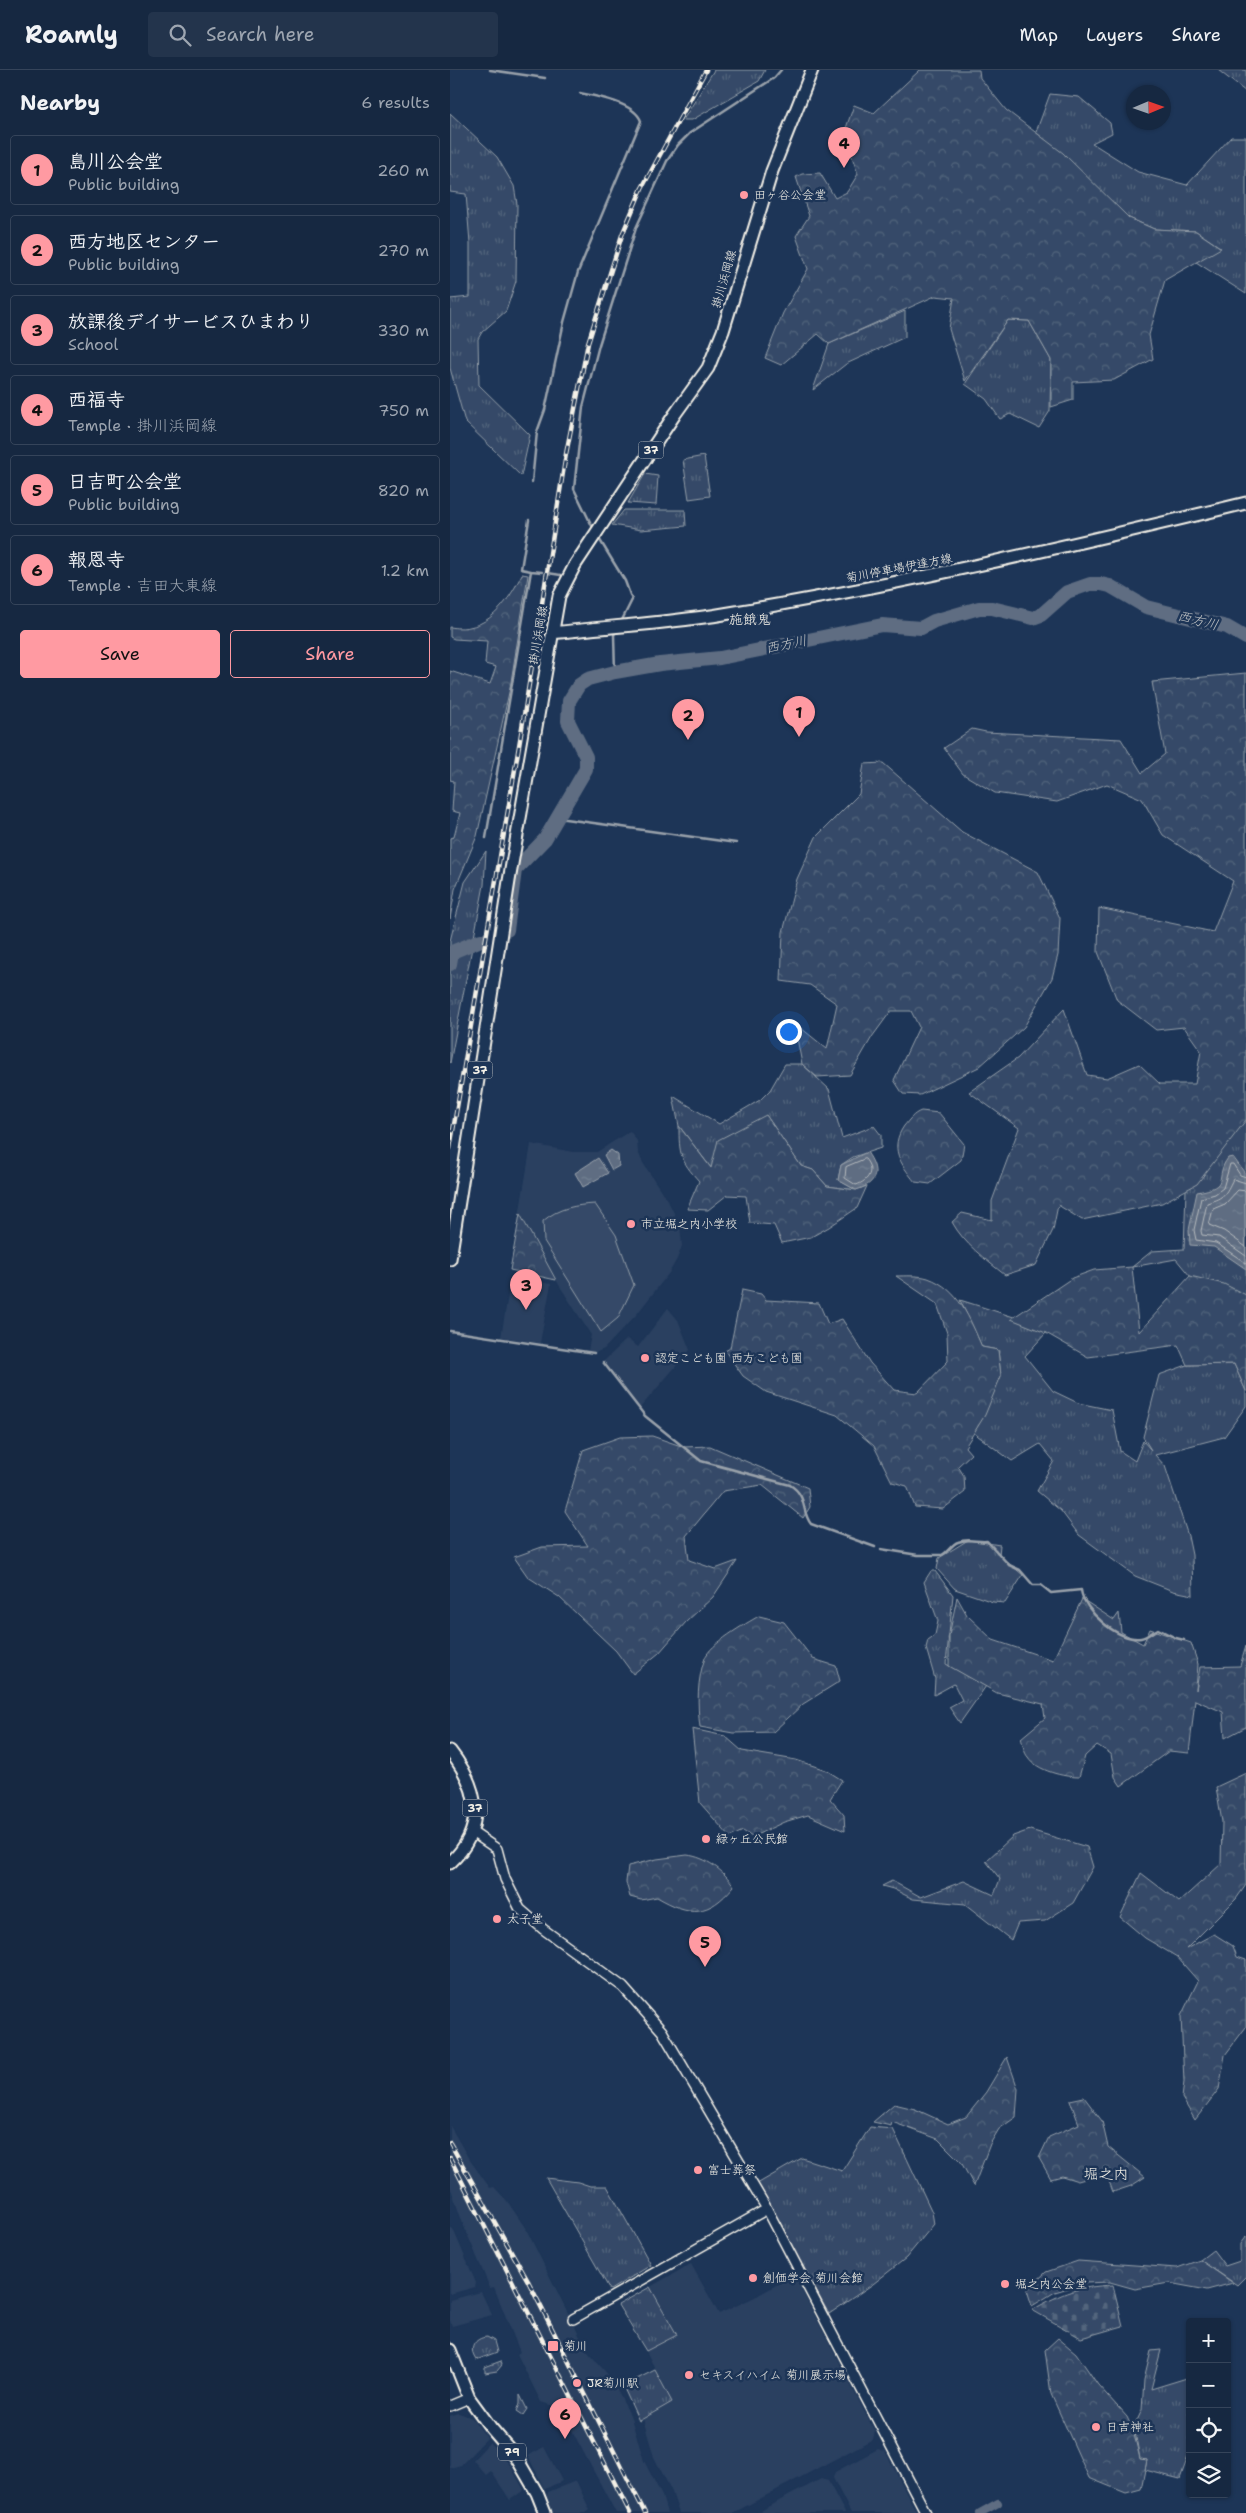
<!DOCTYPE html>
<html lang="en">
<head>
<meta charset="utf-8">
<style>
  :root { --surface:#162841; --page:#23344c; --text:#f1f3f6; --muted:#9ea6b1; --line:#35445a; --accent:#ff9aa2 }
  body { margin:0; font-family:"Shantell Sans","Klee One",sans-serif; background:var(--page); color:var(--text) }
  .controls { position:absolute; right:15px; bottom:15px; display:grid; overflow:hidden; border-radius:5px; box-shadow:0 1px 4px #0004 }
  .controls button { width:45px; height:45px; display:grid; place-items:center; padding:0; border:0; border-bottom:1px solid var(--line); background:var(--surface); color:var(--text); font:25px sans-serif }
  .compass { position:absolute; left:676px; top:15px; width:45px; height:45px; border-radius:50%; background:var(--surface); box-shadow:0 1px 4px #0004; rotate:88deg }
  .you { position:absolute; left:338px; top:961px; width:18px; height:18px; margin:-12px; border:4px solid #fff; border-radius:50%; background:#1a73e8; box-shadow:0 0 0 8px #1a73e833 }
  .badge { display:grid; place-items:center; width:32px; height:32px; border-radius:50%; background:var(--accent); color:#111; font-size:16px; font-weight:700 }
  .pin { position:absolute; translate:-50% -41px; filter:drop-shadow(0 1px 2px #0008) }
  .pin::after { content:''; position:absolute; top:26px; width:18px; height:15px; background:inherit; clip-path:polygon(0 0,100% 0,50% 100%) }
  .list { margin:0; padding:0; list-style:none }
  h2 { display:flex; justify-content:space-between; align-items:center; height:65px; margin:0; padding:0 20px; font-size:21px }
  h2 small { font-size:16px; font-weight:400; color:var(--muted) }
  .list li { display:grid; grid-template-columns:32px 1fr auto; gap:15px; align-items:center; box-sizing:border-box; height:70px; margin:0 10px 10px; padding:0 10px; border:1px solid var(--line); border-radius:5px }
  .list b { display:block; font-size:19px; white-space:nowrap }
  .list p { margin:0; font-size:16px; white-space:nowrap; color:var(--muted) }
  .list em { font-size:16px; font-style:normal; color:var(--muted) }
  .actions { display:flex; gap:10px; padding:15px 20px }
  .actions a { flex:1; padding:11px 0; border:1px solid var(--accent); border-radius:5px; text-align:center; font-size:18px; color:var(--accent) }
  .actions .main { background:var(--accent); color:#111 }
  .icon { flex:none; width:28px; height:28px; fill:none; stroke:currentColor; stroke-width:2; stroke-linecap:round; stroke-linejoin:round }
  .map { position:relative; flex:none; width:796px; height:2443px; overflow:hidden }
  header { display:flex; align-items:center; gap:30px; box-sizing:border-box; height:70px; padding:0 25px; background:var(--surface); border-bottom:1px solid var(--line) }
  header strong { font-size:24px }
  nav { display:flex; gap:28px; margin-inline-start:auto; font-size:18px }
  .search { width:350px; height:45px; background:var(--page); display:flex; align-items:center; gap:12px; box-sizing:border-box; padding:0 18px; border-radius:5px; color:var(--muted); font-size:19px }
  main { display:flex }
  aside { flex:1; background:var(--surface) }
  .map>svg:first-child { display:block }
</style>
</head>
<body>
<header>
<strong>Roamly</strong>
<div class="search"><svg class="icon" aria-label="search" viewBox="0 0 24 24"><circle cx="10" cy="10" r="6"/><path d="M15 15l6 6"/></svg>Search here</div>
<nav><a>Map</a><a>Layers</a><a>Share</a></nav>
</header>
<main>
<aside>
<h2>Nearby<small>6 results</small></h2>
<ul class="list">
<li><span class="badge">1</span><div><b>島川公会堂</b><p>Public building</p></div><em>260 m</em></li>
<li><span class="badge">2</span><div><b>西方地区センター</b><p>Public building</p></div><em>270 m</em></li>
<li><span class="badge">3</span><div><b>放課後デイサービスひまわり</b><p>School</p></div><em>330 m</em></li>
<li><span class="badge">4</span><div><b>西福寺</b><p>Temple · 掛川浜岡線</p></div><em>750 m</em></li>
<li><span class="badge">5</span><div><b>日吉町公会堂</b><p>Public building</p></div><em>820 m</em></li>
<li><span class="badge">6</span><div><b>報恩寺</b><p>Temple · 吉田大東線</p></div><em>1.2 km</em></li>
</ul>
<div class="actions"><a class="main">Save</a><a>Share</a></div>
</aside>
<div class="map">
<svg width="796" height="2443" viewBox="0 0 796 2443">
  <defs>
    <pattern id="grass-tufts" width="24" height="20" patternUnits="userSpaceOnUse" patternTransform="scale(1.25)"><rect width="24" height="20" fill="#354a67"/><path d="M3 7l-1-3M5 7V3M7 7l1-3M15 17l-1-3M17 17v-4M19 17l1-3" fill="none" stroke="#53657d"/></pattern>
    <pattern id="forest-crowns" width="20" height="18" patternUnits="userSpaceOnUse" patternTransform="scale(1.25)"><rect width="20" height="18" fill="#354a67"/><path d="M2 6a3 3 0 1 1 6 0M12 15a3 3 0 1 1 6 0" fill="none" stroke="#53657d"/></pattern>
    <pattern id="cemetery-stones" width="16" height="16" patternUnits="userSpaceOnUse" patternTransform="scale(1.25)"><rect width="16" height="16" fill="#354a67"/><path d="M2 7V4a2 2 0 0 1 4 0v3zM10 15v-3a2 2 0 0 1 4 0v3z" fill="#53657d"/></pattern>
    <pattern id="water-ripples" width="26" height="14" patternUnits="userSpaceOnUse" patternTransform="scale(1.25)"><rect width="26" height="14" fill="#5e6d82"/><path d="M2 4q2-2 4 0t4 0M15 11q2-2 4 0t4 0" fill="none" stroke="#768294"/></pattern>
  </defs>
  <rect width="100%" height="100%" fill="#1d3557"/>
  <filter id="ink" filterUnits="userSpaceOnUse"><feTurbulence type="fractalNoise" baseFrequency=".02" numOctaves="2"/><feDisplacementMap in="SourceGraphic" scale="10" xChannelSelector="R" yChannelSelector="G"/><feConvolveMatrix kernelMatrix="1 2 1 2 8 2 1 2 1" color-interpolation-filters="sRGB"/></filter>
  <g filter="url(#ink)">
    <!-- built -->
    <path fill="#2a4060" d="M180,1061l7,10 1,11 5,11 26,40 11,22 2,21 -5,13 -8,14 -33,42 -32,34 -7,3 -9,-1 3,-16 -35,-55 -46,-10 21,-126 42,8h24z
      M61,1207l40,7 -11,59 -39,-6z
      M218,1238l10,12 12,30 -51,59 -35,-48 23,-22 11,8z
      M0,2056l19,33 21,29 4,-1 13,14 19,28 61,122 23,26 20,38 14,46 18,35 5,17h-51l-56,-105 -19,-6 -24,-48 3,-2 -26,-65 -4,1 -27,-64 -13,-38z
      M0,2157l3,2 23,54 -1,4 -25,7z
      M241,2194l28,50 36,-17 39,-22 81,157 -2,7 -140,74h-54l-7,-21 -18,-35 -11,-38 29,-17 -26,-51 31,-16 -27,-48z
      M31,2222l11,23 -40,11 -2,-6v-20z
      M9,2343l13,5 15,20 -26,27 -11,3v-52z
      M40,2372l20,23 14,25 -14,10 -19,-29 -5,4 -13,-15z
      M94,2377l18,34 -15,7h-3l-16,-32z
      M428,2379l7,2 32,62h-66l-18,-35 2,-6z
      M371,2409l7,2 17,32h-89z
      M126,2411l14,29 -4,3h-33l-6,-17 1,-4z"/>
    <!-- grass -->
    <path fill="url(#grass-tufts)" stroke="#949ea8" d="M264,0h51l-6,11 -67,39h-9z
      M768,0h28v22z
      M600,24l29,3 31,26 2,10 -20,10 46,29 49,13 44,-48h15v157l-50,-32 24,-15 -24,-16 -42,-2 -25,-11 -93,-86z
      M0,43l47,44 17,29 3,18 -1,77 -10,30 -24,21 -4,7 1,46 51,50 -9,41 -56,-54 -15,-54v-69l20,-2v-54l-4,-49 -16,-2z
      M455,241v26l-59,27 -33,26 16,-46z
      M558,250l21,1 22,39 -1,51 -11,17 -29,-14 -10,5 -14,-20 -21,-15z
      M254,386l6,40 -21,3 -6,-39z
      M195,404l13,2 -2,29 -28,-2z
      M174,440h61l1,16 -45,4 -29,-5z
      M36,781l-2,34 -34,178v-122l15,-59z
      M335,994h17l27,25 13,49 32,-12 7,9v13l-28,9 -12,8 -3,15 18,10 -29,-4 -14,-16 -12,-4 -35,-51 -54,54 -33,-43 -6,-30 46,28 41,-24 10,-10z
      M796,1049v180l-56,-23 -14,-17 -44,8 20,-16 32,-2 2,-59z
      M510,1230l57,18 29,15 -21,23 28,35 25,12 34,7 8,41 15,10 8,-20 8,9 -8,-13 16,-62 28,-10 47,-1 12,27v15l-22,31 -69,18 10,11 23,70 4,19 1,40 -20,-4 -38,-15 -56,-41 -18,-24 -24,-20 17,-30 -14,-17 -28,17 -38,-28 27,-57 -3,-26 -16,-3z
      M518,1470l32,5 -1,10 24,20 -18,28 -12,-1 -38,-13 -18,-20 2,-11z
      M481,1501h4l18,24 -7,69 40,22 -26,37 -11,-16 13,-7 -8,-16 -20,11 1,-16 -9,-31 2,-8 7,-5 3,-14 -14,-39z
      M580,1760l57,17 6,20 -20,36 -28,18 -27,2 -7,17 -46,-36 -52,-5 -20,-10 -11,-3 10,-5 29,16 43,-16 30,14 6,-16 -14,-18 27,-25z
      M420,2057l23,2 39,83 2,12 -28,34 -33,26 -44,30 -72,-130 45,-26 40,13z
      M96,2108l32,4 12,4h17l44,79 -41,25z
      M796,2166v40l-9,9 -37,-25 13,-10 12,16 15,-5v-17z
      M200,2217l27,48 -31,16 -28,-46z
      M37,2267l7,4 3,11 -21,8c-8,-11 -2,-22 11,-23z
      M711,2280l-10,39 39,-12v74l-10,28 -35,-9 2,-10 -7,-1 -6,-32 8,-17 2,-30 7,-29z
      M51,2291l1,4 -5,6 -12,2v-6z
      M205,2300l17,32 -33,19 -16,-35z
      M70,2325l7,14 -4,6 -6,-4 3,-7z"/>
    <!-- forest -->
    <path fill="url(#forest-crowns)" stroke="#949ea8" d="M470,0h59l1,8 26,32 57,43 66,65 25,11 42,2 25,17 -56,32 -16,55 4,24 -39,21 -41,2v18l-22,7v-47l-22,-39 -21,-1 -43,61 -16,-52 5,-31 -19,-2 -106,48 -11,-10 -37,31 -16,-7 18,-45 25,-44 -12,-33 13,-20 -13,-39 6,-3 18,-1 15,25 12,-6 11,-18 -14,-40 10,-29 20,8z
      M72,504l6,1 -18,113 -33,148 -22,53 -5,30v-81l4,-1 6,-24 -8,-2 2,-30 -4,-1v-109l40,13 6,-17 -11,-3 2,-23 -33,-2 -4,-2v-10c36,7 58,-24 72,-53z
      M796,603v447l-49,64 -35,19 -80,17 -24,-15 -5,25 -17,35 -31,10c-20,-16 -41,-31 -53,-53l10,-9 30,7v-19l27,-73 -50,-36 49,-34 46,-49 23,66 20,3 32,-14 21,20h35l6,-33 -17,-24 -28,3 -39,-30 -19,-48 1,-44 114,24 20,-51 -70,-46 -21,-36 -35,-15 -50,18 -62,-9 -32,-19 -19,-26 28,-19 14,3 135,7 21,34 23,-19 -13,-72z
      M433,693l79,69 76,40 22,46 -2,37 -6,23 -28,49 -45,40 -59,28 -17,-1 -9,-14 25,-53 -8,-16h-20l-19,26 -22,38 -33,2 -15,-13 -5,-26 4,-10 26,21 10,-45 -27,-19 -29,-4 2,-49 14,-53 19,-42 43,-43 5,-30z
      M471,1041l18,2 25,31 -3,16 -31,24 -15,-2c-15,-19 -26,-34 -11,-56 6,-7 9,-12 17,-15z
      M316,1045l35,51 12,4 14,16 29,4 11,-4 -10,22 -28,19 -18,10 -29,6 -8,-18 -24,-2 -4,-27 -19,-1 -19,15 -21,-1 12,-28c-19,-21 -20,-27 -20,-55l32,42 7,-28z
      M70,1144l36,66 -46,-10z
      M682,1197l7,65 51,-56 34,8 22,11v96l-12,-27 -47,1 -9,-20 -90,12 -42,-24 -35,-14 61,-41 22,-8z
      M446,1206c10,0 22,-1 32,2 31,11 42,41 54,69l16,3 3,26 -16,39 -20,32 6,7 -13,12 6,10 1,16 -22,17 -28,-2 -8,-21 -15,-4 -18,-36 -37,-31 -71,-23 -23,-16 -18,-25 5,-3 12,-58 19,4 5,6 53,3 9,21 14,-5 28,44 24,27 23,3 31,-32 -1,-28 -10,-29z
      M202,1366l32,11 26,-1 98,42 2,19 -7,11 -41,-33 -39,6 -37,45 3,24 26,9 22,-8 -24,36 -27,25 -27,31 -26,21 -17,-23 -57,-54 -31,-20 -14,-20 28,-10 46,-1 -23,-35 18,-61 37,-13z
      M507,1527l10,18 26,25 60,20 29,-61 32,21 5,-7 2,19 22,12 7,-15 41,14 7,21 -2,26 4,-23 40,-1 6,-20v81l-21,11 -2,-26 -28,-12 -6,53 -20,-2 -48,35 -6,-9 -4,-23 -14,-9 -12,11 -6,21c-15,0 -42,-6 -51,-20 -4,-4 -5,-13 -7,-19l24,-20 -2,-14 -46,-11 -48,-27v-30z
      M309,1546l25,6 29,37 23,7 4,15 -37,23 -30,28 -40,1 -33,-6c-3,-22 -3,-48 5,-69 5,-14 40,-34 54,-42z
      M242,1659l33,7 17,15 54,9 30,10 16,10 -12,19 14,16 1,16 -37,-16 -24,7 -32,15 -9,-6 -13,6 -30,-34z
      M796,1703v112l-10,14 -50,50 28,-15 19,12 4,11 9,3v67l-21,28 -6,34 -24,31 -13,-22 2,-16 -3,-66 17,-35 -21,-24 -32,-19 -25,-21 21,-44 38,29 42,-38 1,-42 -6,-35z
      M237,1785c19,2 37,16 47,31 -26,31 -44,30 -77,11l-16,3 -11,-3 -4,-15 2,-16 29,-7z
      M557,1987l11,32 -2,28 -17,12 -9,15 -16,42 -13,-24 -23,-23 -46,-17 -1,4 -18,-4 21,-18 21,5 33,15 18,-7 20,-25z
      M634,2027l18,24 6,26 37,30 -14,9 -18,6 -7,-19 -28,8 -16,-5 -11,3 -12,-21 10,-21 30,-13 -9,-24z
      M750,2190l33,23 -26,7 -38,-7 -34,6 -25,-7 -25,1 -30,9 -23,14 -5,-16 19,-18 32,-11 99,7z
      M608,2268l18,15 22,32 29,32 6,13 7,29 7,1 -6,29 -15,4 -37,-15 -38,-84 -6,-44z"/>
    <!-- cemetery -->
    <path fill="url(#cemetery-stones)" stroke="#949ea8" d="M663,2215l10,41 -42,12 -49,-28c32,-18 45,-23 81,-25z"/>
    <!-- pitch -->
    <path fill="#354a67" stroke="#949ea8" d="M145,1134l21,31 18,50 -16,33 -17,14 -57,-91 -1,-20c15,-13 33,-16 52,-17z"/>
    <!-- water -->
    <path fill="url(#water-ripples)" stroke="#9aa2ab" d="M161,1080l7,5 1,11 -7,4 -8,-15z
      M417,1082c13,19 11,31 -11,38l-18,-10 3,-15z
      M783,1087l11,15 2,97 -32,-22 -24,-2 -1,-15 8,-38c35,-6 16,-14 31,-34z
      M148,1088l10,15 -25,14 -8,-14z"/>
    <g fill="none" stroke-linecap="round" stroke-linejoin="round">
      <!-- shore -->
      <path stroke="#b8bcbf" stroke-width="1" d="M415,1089c10,11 4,22 -9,26l-11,-7 1,-11z
        M796,1107l-6,-2 -7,-11h-3l-7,24 -8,6 -14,4 -7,32 2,10 20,3 30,20
        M796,1113l-13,-4c-8,16 -8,18 -26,24l-6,28 1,4 17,2 27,19
        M796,1121l-8,-1 -13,14 -12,5 -4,16 15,6 22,16"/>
      <!-- stream -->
      <path stroke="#9aa2ab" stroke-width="2.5" d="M40,0l55,8
        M82,412l5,-50 8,-22 19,-88 14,-50 63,-151c-6,-18 -45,-25 -61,-28
        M144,460l-20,-41 9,-82 16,-62 37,-117 31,-67 11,-16 12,-12 84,-55 7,-8
        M148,467l27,44 7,19 -11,22
        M81,501l11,1
        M98,503l19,3
        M165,602l-1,-37 2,-4
        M108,748l178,25
        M36,768l45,-267 -10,-2 8,-49
        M0,1261l144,22
        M153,1292l42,54 56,45 89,24c18,11 11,27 21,39l64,23
        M431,1479l37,6h24c6,-3 10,-11 16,-13 10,-4 19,0 29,-1l22,24 11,5 13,15h8l10,8 30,-3c2,20 37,52 60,48 6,-1 11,-6 17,-9l18,9 8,2"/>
      <!-- canal -->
      <path stroke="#5e6d82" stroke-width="8" d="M530,2443l18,-10"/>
      <!-- river -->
      <path stroke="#5e6d82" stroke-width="14" d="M57,860l8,-60 30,-31 41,-70v-12l-18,-36 1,-20 10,-16 9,-6 27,-7 45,-8 60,-6 162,-33 39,3 13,-7 45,-13h13l41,10 8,-3 26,-23 23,-8h11l9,2 36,21 81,20 19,11
        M0,894l2,-12 29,-12"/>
      <!-- minor casing -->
      <g stroke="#f4f1e8" stroke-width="12">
        <path id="minor" d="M22,1762l25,17 8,30 15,30 23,20 80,58 39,44 105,178 159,304
          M123,2249l194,-110
          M0,2336l19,-8"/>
      </g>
      <!-- major casing -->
      <g stroke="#f4f1e8" stroke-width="15">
        <path id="major" d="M102,563c61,-7 124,-10 184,-21 172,-29 341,-68 510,-109
          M0,1189l59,-378 50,-285 16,-31 100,-151 33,-46 15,-37 49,-160 40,-101
          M0,1681c29,37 37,77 0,112
          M0,2280l19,48 22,30 25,29 21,36 8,20"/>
      </g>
      <!-- minor -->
      <use href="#minor" stroke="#1d3557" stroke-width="9"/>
      <!-- major -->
      <use href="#major" stroke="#1d3557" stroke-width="11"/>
      <!-- rail casing -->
      <g stroke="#f4f1e8" stroke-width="4.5">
        <path id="rail" d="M0,1078l70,-408 46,-286 22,-111 34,-108 20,-47 64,-118
          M0,2073l78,138 117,232
          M0,2088l180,355"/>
      </g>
      <!-- rail -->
      <use href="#rail" stroke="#1d3557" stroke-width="2.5" stroke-dasharray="8" stroke-linecap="butt"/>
    </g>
  </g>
  <!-- markers -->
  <g fill="#ff9aa2" stroke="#1d3557" stroke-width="2">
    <circle cx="294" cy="125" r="5"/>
    <circle cx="181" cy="1154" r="5"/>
    <circle cx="195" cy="1288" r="5"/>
    <circle cx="256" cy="1769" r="5"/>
    <circle cx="47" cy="1849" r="5"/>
    <circle cx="248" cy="2100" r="5"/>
    <circle cx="303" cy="2208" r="5"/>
    <circle cx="555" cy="2214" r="5"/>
    <rect x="97" y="2270" width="12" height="12" rx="2.5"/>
    <circle cx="239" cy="2305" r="5"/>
    <circle cx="127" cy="2313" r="5"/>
    <circle cx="646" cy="2357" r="5"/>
  </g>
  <g text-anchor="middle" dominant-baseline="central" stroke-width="5" stroke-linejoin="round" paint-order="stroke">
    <!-- shield labels -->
    <g fill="#1d3557" stroke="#b4b9bc" stroke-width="1">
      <rect x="188.5" y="371.5" width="25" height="17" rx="4"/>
      <rect x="17.5" y="991.5" width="25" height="17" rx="4"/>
      <rect x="12.5" y="1729.5" width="25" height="17" rx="4"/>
      <rect x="48" y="2373.5" width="28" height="17" rx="4"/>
    </g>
    <g font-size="11" font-weight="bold" fill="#f4f1e8">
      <text x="201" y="380">37</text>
      <text x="30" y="1000">37</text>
      <text x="25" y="1738">37</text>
      <text x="62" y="2382">79</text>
    </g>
    <!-- poi labels -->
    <g font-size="12" fill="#f4f1e8" stroke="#1d3557" text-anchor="start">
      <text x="304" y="125">田ヶ谷公会堂</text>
      <text x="191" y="1154">市立堀之内小学校</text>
      <text x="205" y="1288">認定こども園 西方こども園</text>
      <text x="266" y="1769">緑ヶ丘公民館</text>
      <text x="57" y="1849">太子堂</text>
      <text x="258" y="2100">富士葬祭</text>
      <text x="313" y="2208">創価学会 菊川会館</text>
      <text x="565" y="2214">堀之内公会堂</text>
      <text x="114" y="2276">菊川</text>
      <text x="249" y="2305">セキスイハイム 菊川展示場</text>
      <text x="137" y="2313">JR菊川駅</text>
      <text x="656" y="2357">日吉神社</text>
    </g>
    <!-- street labels -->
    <g font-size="12" fill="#f4f1e8" stroke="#1d3557">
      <text transform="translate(274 209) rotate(-74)">掛川浜岡線</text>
      <text transform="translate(449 498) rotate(-11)">菊川停車場伊達方線</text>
      <text transform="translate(88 565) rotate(-80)">掛川浜岡線</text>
    </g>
    <!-- neighbourhood labels -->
    <g font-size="14" fill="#f4f1e8" stroke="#1d3557">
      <text x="300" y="549">施餓鬼</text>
    </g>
    <!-- water labels -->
    <g font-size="14" font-style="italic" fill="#c0c3c4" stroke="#1d3557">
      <text transform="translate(748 550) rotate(14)">西方川</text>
      <text transform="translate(336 574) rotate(-12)">西方川</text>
    </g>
    <!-- quarter labels -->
    <g font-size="15" fill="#f4f1e8" stroke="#1d3557">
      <text x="656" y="2104">堀之内</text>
    </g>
  </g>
</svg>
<div class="controls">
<button>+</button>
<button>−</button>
<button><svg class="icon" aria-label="locate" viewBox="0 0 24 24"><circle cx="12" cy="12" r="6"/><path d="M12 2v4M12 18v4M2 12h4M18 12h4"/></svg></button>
<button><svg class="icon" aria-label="layers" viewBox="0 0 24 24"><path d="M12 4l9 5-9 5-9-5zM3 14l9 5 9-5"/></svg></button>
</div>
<svg class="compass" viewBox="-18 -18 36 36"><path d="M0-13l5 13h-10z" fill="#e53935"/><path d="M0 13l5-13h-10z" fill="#9ea6b1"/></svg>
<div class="you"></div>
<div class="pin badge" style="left:349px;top:667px">1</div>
<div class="pin badge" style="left:238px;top:670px">2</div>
<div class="pin badge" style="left:76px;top:1240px">3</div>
<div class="pin badge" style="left:394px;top:98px">4</div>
<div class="pin badge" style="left:255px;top:1897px">5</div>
<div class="pin badge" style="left:115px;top:2369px">6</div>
</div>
</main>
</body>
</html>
